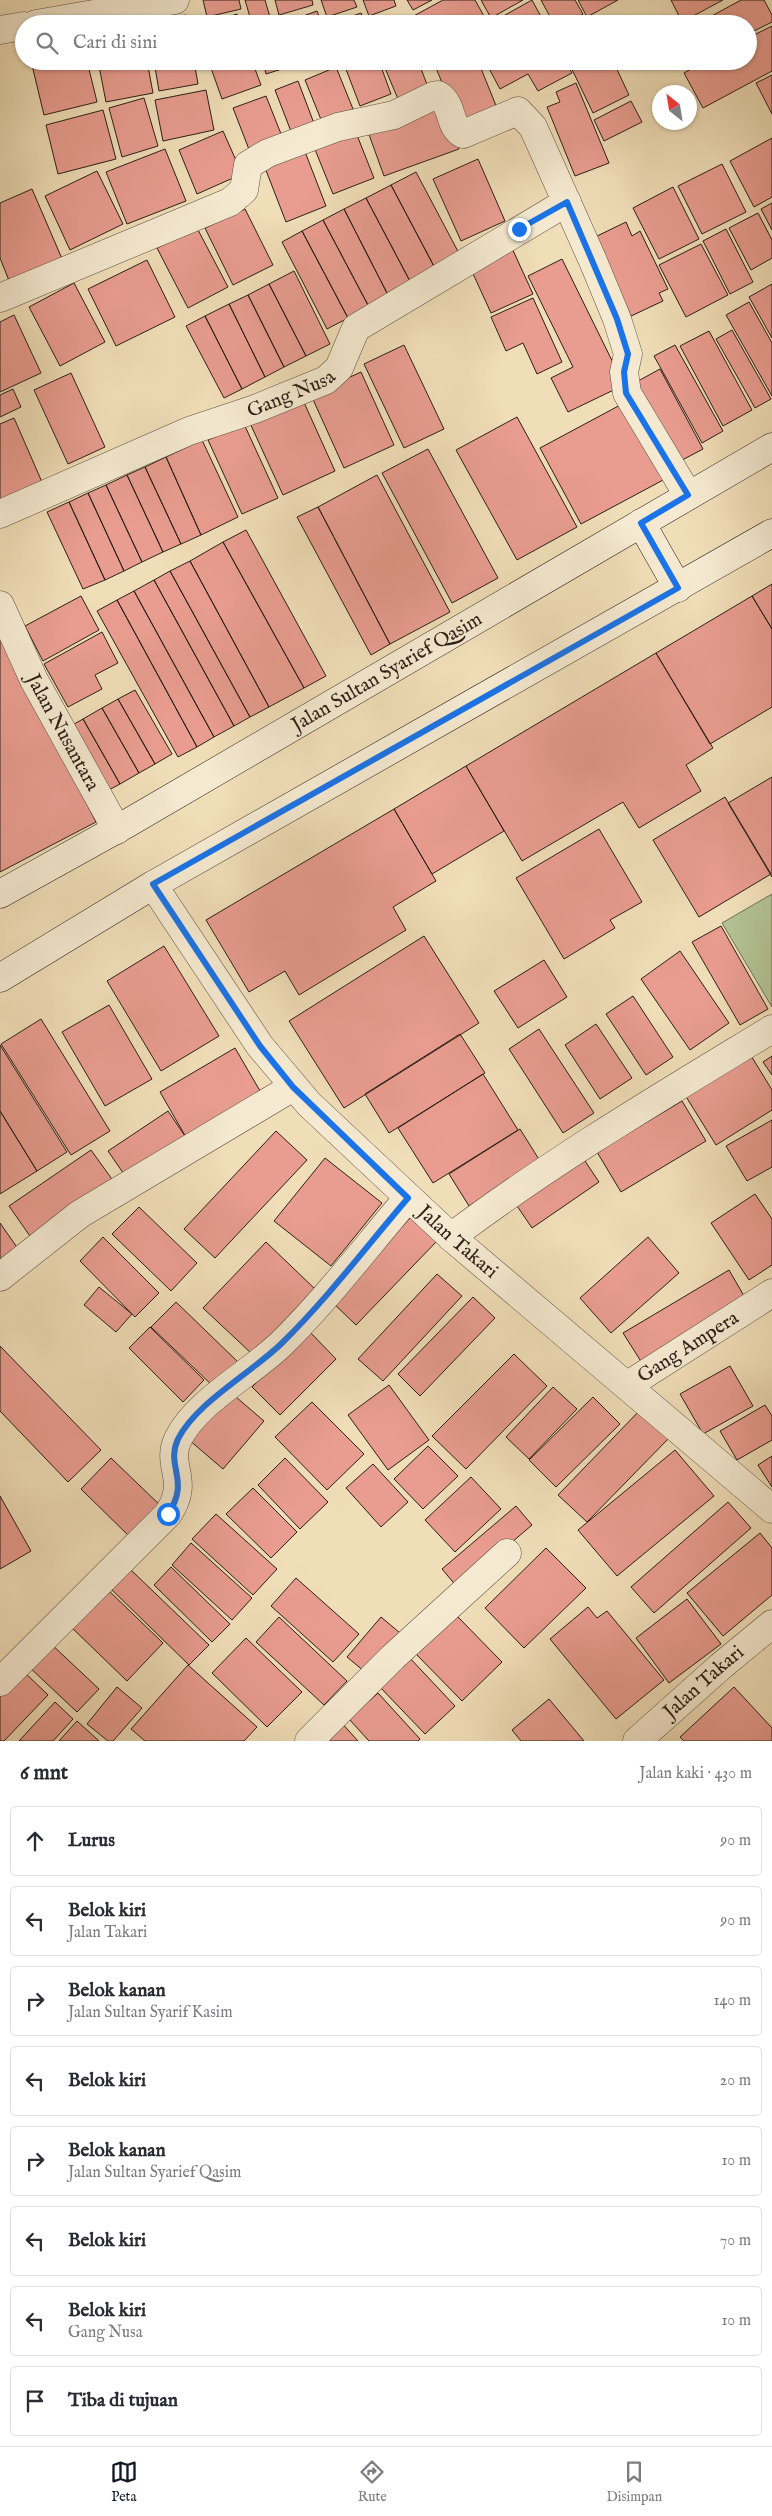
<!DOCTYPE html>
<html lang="id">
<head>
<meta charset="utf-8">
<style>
  :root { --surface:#fff; --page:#f7f7f7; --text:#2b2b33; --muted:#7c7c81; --line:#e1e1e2; --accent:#111827 }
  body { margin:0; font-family:"IM FELL English",serif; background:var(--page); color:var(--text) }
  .compass { position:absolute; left:652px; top:85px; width:45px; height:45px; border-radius:50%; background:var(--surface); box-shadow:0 1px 4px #0004; rotate:330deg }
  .stop { position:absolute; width:15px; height:15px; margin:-11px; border:4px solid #1a73e8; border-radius:50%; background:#fff }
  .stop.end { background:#1a73e8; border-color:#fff; box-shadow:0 1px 5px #0008 }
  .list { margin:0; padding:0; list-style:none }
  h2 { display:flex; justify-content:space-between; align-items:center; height:65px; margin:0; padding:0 20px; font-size:21px }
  h2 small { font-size:16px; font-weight:400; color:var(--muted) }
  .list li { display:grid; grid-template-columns:32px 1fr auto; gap:15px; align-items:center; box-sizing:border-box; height:70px; margin:0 10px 10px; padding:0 10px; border:1px solid var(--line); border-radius:5px }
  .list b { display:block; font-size:19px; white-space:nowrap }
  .list p { margin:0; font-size:16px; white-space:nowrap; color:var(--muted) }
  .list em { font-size:16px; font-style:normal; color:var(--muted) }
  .icon { flex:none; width:28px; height:28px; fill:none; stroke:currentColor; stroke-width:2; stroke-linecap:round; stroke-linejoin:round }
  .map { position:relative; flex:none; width:772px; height:1741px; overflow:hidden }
  .search { position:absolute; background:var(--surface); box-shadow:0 1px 4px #0004; left:15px; right:15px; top:15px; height:55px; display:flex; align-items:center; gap:12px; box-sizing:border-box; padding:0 18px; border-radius:28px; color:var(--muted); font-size:19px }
  .sheet { height:705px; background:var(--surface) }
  nav { display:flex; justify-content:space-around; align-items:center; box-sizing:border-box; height:70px; border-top:1px solid var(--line); background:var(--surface); font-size:14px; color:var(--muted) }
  nav a { display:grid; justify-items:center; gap:2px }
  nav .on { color:var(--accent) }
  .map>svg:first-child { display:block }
</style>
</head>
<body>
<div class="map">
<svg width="772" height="1741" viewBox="0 0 772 1741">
  <rect width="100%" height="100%" fill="#f0deb8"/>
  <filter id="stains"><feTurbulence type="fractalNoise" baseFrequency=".004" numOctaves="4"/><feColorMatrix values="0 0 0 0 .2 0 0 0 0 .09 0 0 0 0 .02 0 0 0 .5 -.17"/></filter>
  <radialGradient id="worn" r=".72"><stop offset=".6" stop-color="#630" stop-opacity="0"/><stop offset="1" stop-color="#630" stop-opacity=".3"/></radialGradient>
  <!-- green -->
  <path fill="#b3c294" stroke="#6f7056" d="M772,894v113l-50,-84z"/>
  <!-- building -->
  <path fill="#e99d90" stroke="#2b1f18" d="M203,0h36l2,9 -34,8z
    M245,0h20l7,24h-20z
    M275,0h37l1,5 -34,10z
    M321,0h33l3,7 -30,10z
    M363,0h31l2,6 -27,10z
    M407,0h25l-19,10z
    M443,0h32l10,18 -9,6h-63l-3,-6z
    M481,0h42l-32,18z
    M532,0l13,24h-56z
    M541,0h34l8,14 -19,10h-10z
    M578,0h40l-31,17z
    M671,0h52l-41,22z
    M741,0h23l8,15v7l-24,12v-10h-51z
    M317,11l5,13h-41z
    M361,13l4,11 -32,-1z
    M237,14l3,10h-34z
    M186,15l1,9h-40v-2z
    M772,26v45l-69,37 -19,-35 21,-12h43v-23z
    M31,61h56l10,41 -53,13z
    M98,61h49l6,32 -47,9z
    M154,61h40l4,23 -39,7z
    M229,61h23l9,24 -39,14 -11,-31z
    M263,61h20l2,7 -19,6z
    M293,61h25l-22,8z
    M352,61h27l12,33 -31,12 -16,-42z
    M382,61h36l10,26 -30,12z
    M433,61h45l21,52 -38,15z
    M485,61h80l7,12 -34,18 -10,-17 -28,15z
    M568,61h45l16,34 -36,18z
    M336,67l17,42 -31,13 -17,-42z
    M772,75v39l-16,-31z
    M298,81l17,45 -23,8 -17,-44z
    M576,83l33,80 -34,13 -28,-69 13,-5 -4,-10z
    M206,90l8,40 -51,11 -8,-41z
    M266,96l17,43 -33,13 -17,-44z
    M144,98l14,48 -36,11 -13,-49z
    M442,101l17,48 -75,27 -17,-47z
    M631,101l11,21 -38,19 -10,-21z
    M103,110l13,49 -58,15 -12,-49z
    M353,125l21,53 -41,16 -21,-52z
    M223,131l19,43 -45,20 -18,-44z
    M772,138v59l-18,10 -24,-46z
    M302,144l24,62 -40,16 -24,-62z
    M165,149l21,52 -59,23 -21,-52z
    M478,159l27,62 -44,20 -28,-62z
    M722,164l24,48 -44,22 -24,-48z
    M97,171l26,53 -53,26 -25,-54z
    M416,172l46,87 -25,13 -46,-87z
    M391,185l46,87 -25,13 -46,-87z
    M673,187l26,52 -40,20 -26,-51z
    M32,189l31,72 -53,22 -10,-25v-55z
    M366,198l46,87 -23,12 -45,-88z
    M772,203v27l-11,-21z
    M245,209l28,56 -40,20 -28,-57z
    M344,209l45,88 -20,10 -46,-87z
    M758,213l14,27v18l-21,12 -22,-42z
    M323,220l46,87 -21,11 -46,-87z
    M626,222l6,14 8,-5 28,58 -9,4 4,8 -32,15 -38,-78z
    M197,228l31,59 -40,21 -31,-60z
    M726,229l27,53 -23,12 -27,-53z
    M302,231l46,87 -21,11 -45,-87z
    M701,244l27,51 -42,22 -27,-52z
    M511,246l22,48 -42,19 -22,-48z
    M562,259l62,126 -56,27 -17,-34 22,-11 -45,-91z
    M147,260l28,57 -59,29 -28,-57z
    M294,271l36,73 -24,12 -37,-72z
    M74,283l31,59 -45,24 -31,-59z
    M269,284l37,72 -22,11 -36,-72z
    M772,284v54l-23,-41z
    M248,295l36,72 -19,10 -36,-73z
    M533,298l29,64 -25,12 -14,-31 -17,8 -15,-34z
    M749,302l23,41v53l-46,-81z
    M229,304l36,73 -23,12 -37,-73z
    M14,315l27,58 -41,19v-70z
    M205,316l37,73 -18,9 -38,-72z
    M732,330l39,69 -16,9 -39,-69z
    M709,331l43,79 -29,16 -43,-80z
    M404,345l40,84 -40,19 -40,-84z
    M675,345l48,86 -21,12 -48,-87z
    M660,369l43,80 -32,17 -42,-80z
    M361,372l33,73 -50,23 -33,-73z
    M71,373l34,74 -37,17 -34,-74z
    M13,389l8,18 -21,10v-22z
    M302,398l33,73 -52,24 -34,-74z
    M624,403l41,76 -84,45 -41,-76z
    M517,417l60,110 -60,33 -61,-110z
    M14,418l28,64 -42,19v-77z
    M244,424l34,74 -36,16 -34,-74z
    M202,440l36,77 -37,18 -35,-78z
    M428,449l70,129 -46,25 -70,-130z
    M166,457l35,78 -20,9 -36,-77z
    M145,467l36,77 -18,8 -36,-77z
    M127,475l36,77 -21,10 -36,-77z
    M377,475l73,137 -60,32 -72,-137z
    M106,485l36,77 -18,9 -36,-78z
    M88,493l36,78 -19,9 -36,-78z
    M69,502l36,78 -22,9 -36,-77z
    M318,507l72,137 -19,11 -74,-138z
    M246,530l80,146 -22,12 -81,-146z
    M223,542l81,146 -35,19 -79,-146z
    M190,561l79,146 -19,10 -80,-146z
    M170,571l80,146 -16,9 -80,-146z
    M154,580l80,146 -20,11 -80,-146z
    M772,584v45l-20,-33z
    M134,591l80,146 -17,10 -80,-147z
    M81,596l18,34 -56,31 -18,-35z
    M752,596l20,33v78l-62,37 -54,-91z
    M117,600l80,147 -19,10 -81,-146z
    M102,632l16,31 -23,12 7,14 -34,18 -24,-43z
    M0,635l96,187 -96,50z
    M656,653l57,95 -27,17 15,26 -62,37 -16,-26 -101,59 -56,-95z
    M135,690l37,64 -17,10 -37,-65z
    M118,699l37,65 -16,9 -37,-65z
    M102,708l37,65 -19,11 -37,-65z
    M83,719l37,65 -15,8 -36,-65z
    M466,766l38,65 -72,43 -38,-65z
    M772,777v100l-44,-74z
    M725,797l46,77 -72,43 -46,-77z
    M394,809l42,72 -43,26 13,23 -107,65 -14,-24 -36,21 -43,-72z
    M599,829l43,73 -32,18 5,8 -51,31 -48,-81z
    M721,926l47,83 -28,16 -48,-83z
    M424,936l55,87 -135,85 -55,-87z
    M164,946l55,90 -58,35 -54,-90z
    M680,951l49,72 -39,27 -49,-71z
    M544,960l23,37 -49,31 -24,-37z
    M633,996l40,61 -27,18 -40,-61z
    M109,1005l43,74 -47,27 -43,-74z
    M41,1019l69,112 -39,24 -70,-111z
    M596,1024l36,54 -32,21 -35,-54z
    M539,1029l55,84 -31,20 -54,-84z
    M460,1034l25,39 -96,60 -24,-39z
    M0,1045l67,107 -30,19 -37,-60z
    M235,1048l28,48 -76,43 -27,-47z
    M750,1054l22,36v20l-56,35 -31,-50z
    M772,1056v19l-9,-13z
    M483,1074l35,56 -85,53 -35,-55z
    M682,1101l24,40 -85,51 -24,-40z
    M0,1111l37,60 -37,23z
    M168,1111l19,28 -59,41 -20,-29z
    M772,1120v47l-25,14 -21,-35z
    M520,1129l20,32 -71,45 -20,-32z
    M276,1131l31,29 -92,98 -31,-29z
    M91,1150l23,32 -82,57 -23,-33z
    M581,1155l18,27 -67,46 -19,-28z
    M325,1158l57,45 -51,63 -57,-45z
    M755,1194l17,25v46l-23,15 -38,-57z
    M139,1207l58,56 -26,28 -59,-57z
    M412,1216l26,24 -82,85 -25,-24z
    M0,1223l21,30 -21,15z
    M103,1237l56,56 -24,24 -55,-56z
    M648,1237l31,36 -68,60 -31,-35z
    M266,1242l49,47 -63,65 -49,-46z
    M729,1270l18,31 -105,62 -19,-30z
    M437,1274l25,22 -79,85 -25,-22z
    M99,1287l33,27 -16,18 -32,-27z
    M473,1297l22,21 -75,78 -22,-22z
    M176,1302l62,60 -24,25 -63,-60z
    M150,1327l54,53 -21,22 -54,-54z
    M309,1331l27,28 -56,56 -28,-28z
    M0,1346l101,104 -33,32 -68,-71z
    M514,1354l33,32 -81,83 -34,-33z
    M730,1366l23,40 -50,28 -23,-40z
    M389,1385l40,55 -41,30 -40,-55z
    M553,1387l24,22 -48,50 -23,-22z
    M229,1391l35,30 -41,48 -35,-30z
    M593,1397l27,27 -64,63 -27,-27z
    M312,1402l52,52 -37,36 -52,-53z
    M765,1405l7,11v24l-35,20 -17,-29z
    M641,1409l29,28 -83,85 -29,-27z
    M428,1446l30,30 -35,33 -29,-30z
    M675,1450l39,46 -97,80 -39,-46z
    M772,1456v31l-14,-22z
    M111,1458l53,51 -31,31 -52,-51z
    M285,1458l43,44 -28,27 -42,-44z
    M373,1464l35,38 -27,25 -35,-39z
    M471,1477l30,32 -46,43 -30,-32z
    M253,1488l44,44 -26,26 -45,-44z
    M0,1496l31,55 -31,18z
    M728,1502l23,26 -97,85 -23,-26z
    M516,1506l16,19 -74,63 -16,-19z
    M216,1514l61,55 -24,26 -61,-56z
    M760,1533l12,15v47l-49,41 -36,-43z
    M191,1543l61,55 -20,22 -60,-55z
    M546,1548l40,40 -62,60 -39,-40z
    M171,1567l59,57 -18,18 -58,-57z
    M130,1569l79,76 -20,20 -79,-77z
    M296,1578l63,56 -26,28 -62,-56z
    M105,1587l58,56 -36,38 -59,-57z
    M687,1599l34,45 -52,39 -33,-45z
    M588,1607l9,11 10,-7 57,69 -48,39 -66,-80z
    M456,1615l46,47 -40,39 -46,-47z
    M279,1617l68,64 -23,24 -68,-63z
    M381,1617l19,16 -35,39 -18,-15z
    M246,1638l56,54 -35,35 -55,-54z
    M49,1642l50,47 -22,23 -50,-47z
    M407,1655l48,51 -30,28 -48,-50z
    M188,1665l69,62 -13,14h-99l-14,-12z
    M20,1668l28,27 -44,46h-4v-52z
    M117,1687l25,21 -29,33h-5l-21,-17z
    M734,1687l38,41v13h-88l-4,-4z
    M378,1693l42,46 -2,2h-49l-20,-22z
    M549,1699l35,42h-63l-9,-11z
    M55,1702l18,17 -20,22h-34z
    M339,1720l19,21h-43z
    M77,1721l22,20h-40z"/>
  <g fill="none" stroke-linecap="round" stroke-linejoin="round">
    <!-- street casing -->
    <g stroke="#5c4f40" stroke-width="29">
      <g id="street">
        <path d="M36,24l139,-24"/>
        <path d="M0,30l24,-4"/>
        <path d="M0,298l230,-96 14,-12 4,-25 20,-12 70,-26 56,-12 39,-19 5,-1c16,9 10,32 25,39l55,-23 15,16 60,134 24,58 11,35 -4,18 3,21 61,102"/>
        <path id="s1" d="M0,514l189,-83 66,-22 71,-29 13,-12 17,-40 211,-126"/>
        <path id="s2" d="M0,605l34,75 83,150"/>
        <path id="s3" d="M153,885l107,161 49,58 142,133 321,272"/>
        <path d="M451,1237c104,-78 211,-141 321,-208"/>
        <path d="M0,1277l80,-63 213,-127"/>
        <path id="s4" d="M628,1385l144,-92"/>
        <path d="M0,1682l168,-168c23,-34 -3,-48 10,-75 18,-37 73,-66 103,-95 46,-45 85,-97 127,-146"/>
        <path d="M309,1741l84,-84 114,-104"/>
        <path id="s5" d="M637,1741l84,-75 51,-42"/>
      </g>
    </g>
    <!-- secondary casing -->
    <g stroke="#2b1f18" stroke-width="29">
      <g id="secondary">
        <path d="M641,523l37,65"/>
        <path id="s6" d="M0,894l128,-71 644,-376"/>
        <path d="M0,978l153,-93 619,-352"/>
      </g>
    </g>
    <!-- street -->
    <use href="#street" stroke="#f5ead1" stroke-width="28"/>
    <!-- secondary -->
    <use href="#secondary" stroke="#f5ead1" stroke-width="28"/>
  </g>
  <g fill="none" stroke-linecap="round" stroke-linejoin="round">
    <!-- route -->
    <path stroke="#1a73e8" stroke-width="6" d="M168,1514c23,-34 -3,-47 10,-75 18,-36 73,-66 103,-95 46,-45 85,-97 127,-146l-115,-111 -33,-41 -107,-162 525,-296 -37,-65 47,-28 -62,-102 -2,-21 4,-18 -11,-35 -50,-117 -48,27"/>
  </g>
  <g text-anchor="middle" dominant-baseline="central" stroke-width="4" stroke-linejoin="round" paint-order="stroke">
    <!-- street labels -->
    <g font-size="20" fill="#2b1f18" stroke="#f5ead1">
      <text stroke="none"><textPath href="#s1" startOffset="315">Gang Nusa</textPath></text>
      <text stroke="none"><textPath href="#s6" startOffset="446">Jalan Sultan Syarief Qasim</textPath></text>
      <text stroke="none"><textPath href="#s2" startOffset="142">Jalan Nusantara</textPath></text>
      <text stroke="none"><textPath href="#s3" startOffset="472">Jalan Takari</textPath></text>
      <text stroke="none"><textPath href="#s4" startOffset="71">Gang Ampera</textPath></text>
      <text stroke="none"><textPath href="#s5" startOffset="89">Jalan Takari</textPath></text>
    </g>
  </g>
  <rect width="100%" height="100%" filter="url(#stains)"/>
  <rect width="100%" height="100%" fill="url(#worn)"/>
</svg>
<svg class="compass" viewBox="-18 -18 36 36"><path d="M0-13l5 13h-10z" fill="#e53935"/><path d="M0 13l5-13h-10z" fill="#7c7c81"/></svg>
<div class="stop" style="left:168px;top:1514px"></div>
<div class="stop end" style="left:519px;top:229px"></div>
<div class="search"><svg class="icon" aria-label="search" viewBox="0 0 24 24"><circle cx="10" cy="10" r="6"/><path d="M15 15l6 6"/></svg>Cari di sini</div>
</div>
<section class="sheet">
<h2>6 mnt<small>Jalan kaki · 430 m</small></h2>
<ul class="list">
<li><svg class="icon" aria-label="ahead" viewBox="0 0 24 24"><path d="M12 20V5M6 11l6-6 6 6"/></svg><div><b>Lurus</b></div><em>90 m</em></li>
<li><svg class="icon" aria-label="left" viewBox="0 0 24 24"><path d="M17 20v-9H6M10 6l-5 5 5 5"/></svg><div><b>Belok kiri</b><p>Jalan Takari</p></div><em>90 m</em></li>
<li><svg class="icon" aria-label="right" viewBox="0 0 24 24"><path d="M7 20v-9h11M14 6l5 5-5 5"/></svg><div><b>Belok kanan</b><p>Jalan Sultan Syarif Kasim</p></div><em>140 m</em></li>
<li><svg class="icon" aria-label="left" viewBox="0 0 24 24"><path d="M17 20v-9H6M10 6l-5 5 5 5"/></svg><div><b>Belok kiri</b></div><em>20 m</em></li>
<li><svg class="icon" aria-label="right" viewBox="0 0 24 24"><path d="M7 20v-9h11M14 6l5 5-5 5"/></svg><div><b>Belok kanan</b><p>Jalan Sultan Syarief Qasim</p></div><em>10 m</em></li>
<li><svg class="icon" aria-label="left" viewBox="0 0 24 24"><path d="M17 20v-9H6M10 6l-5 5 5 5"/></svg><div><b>Belok kiri</b></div><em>70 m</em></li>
<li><svg class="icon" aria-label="left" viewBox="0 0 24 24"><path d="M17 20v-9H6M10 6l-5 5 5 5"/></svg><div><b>Belok kiri</b><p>Gang Nusa</p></div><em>10 m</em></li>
<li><svg class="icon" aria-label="arrive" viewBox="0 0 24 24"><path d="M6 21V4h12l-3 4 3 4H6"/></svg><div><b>Tiba di tujuan</b></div></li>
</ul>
</section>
<nav>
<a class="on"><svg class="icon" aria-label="map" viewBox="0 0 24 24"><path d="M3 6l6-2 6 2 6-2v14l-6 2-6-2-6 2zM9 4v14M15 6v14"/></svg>Peta</a>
<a><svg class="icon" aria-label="directions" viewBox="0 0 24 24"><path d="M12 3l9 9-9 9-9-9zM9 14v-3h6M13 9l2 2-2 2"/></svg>Rute</a>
<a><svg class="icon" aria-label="saved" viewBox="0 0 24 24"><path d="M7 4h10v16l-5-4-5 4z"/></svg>Disimpan</a>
</nav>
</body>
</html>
